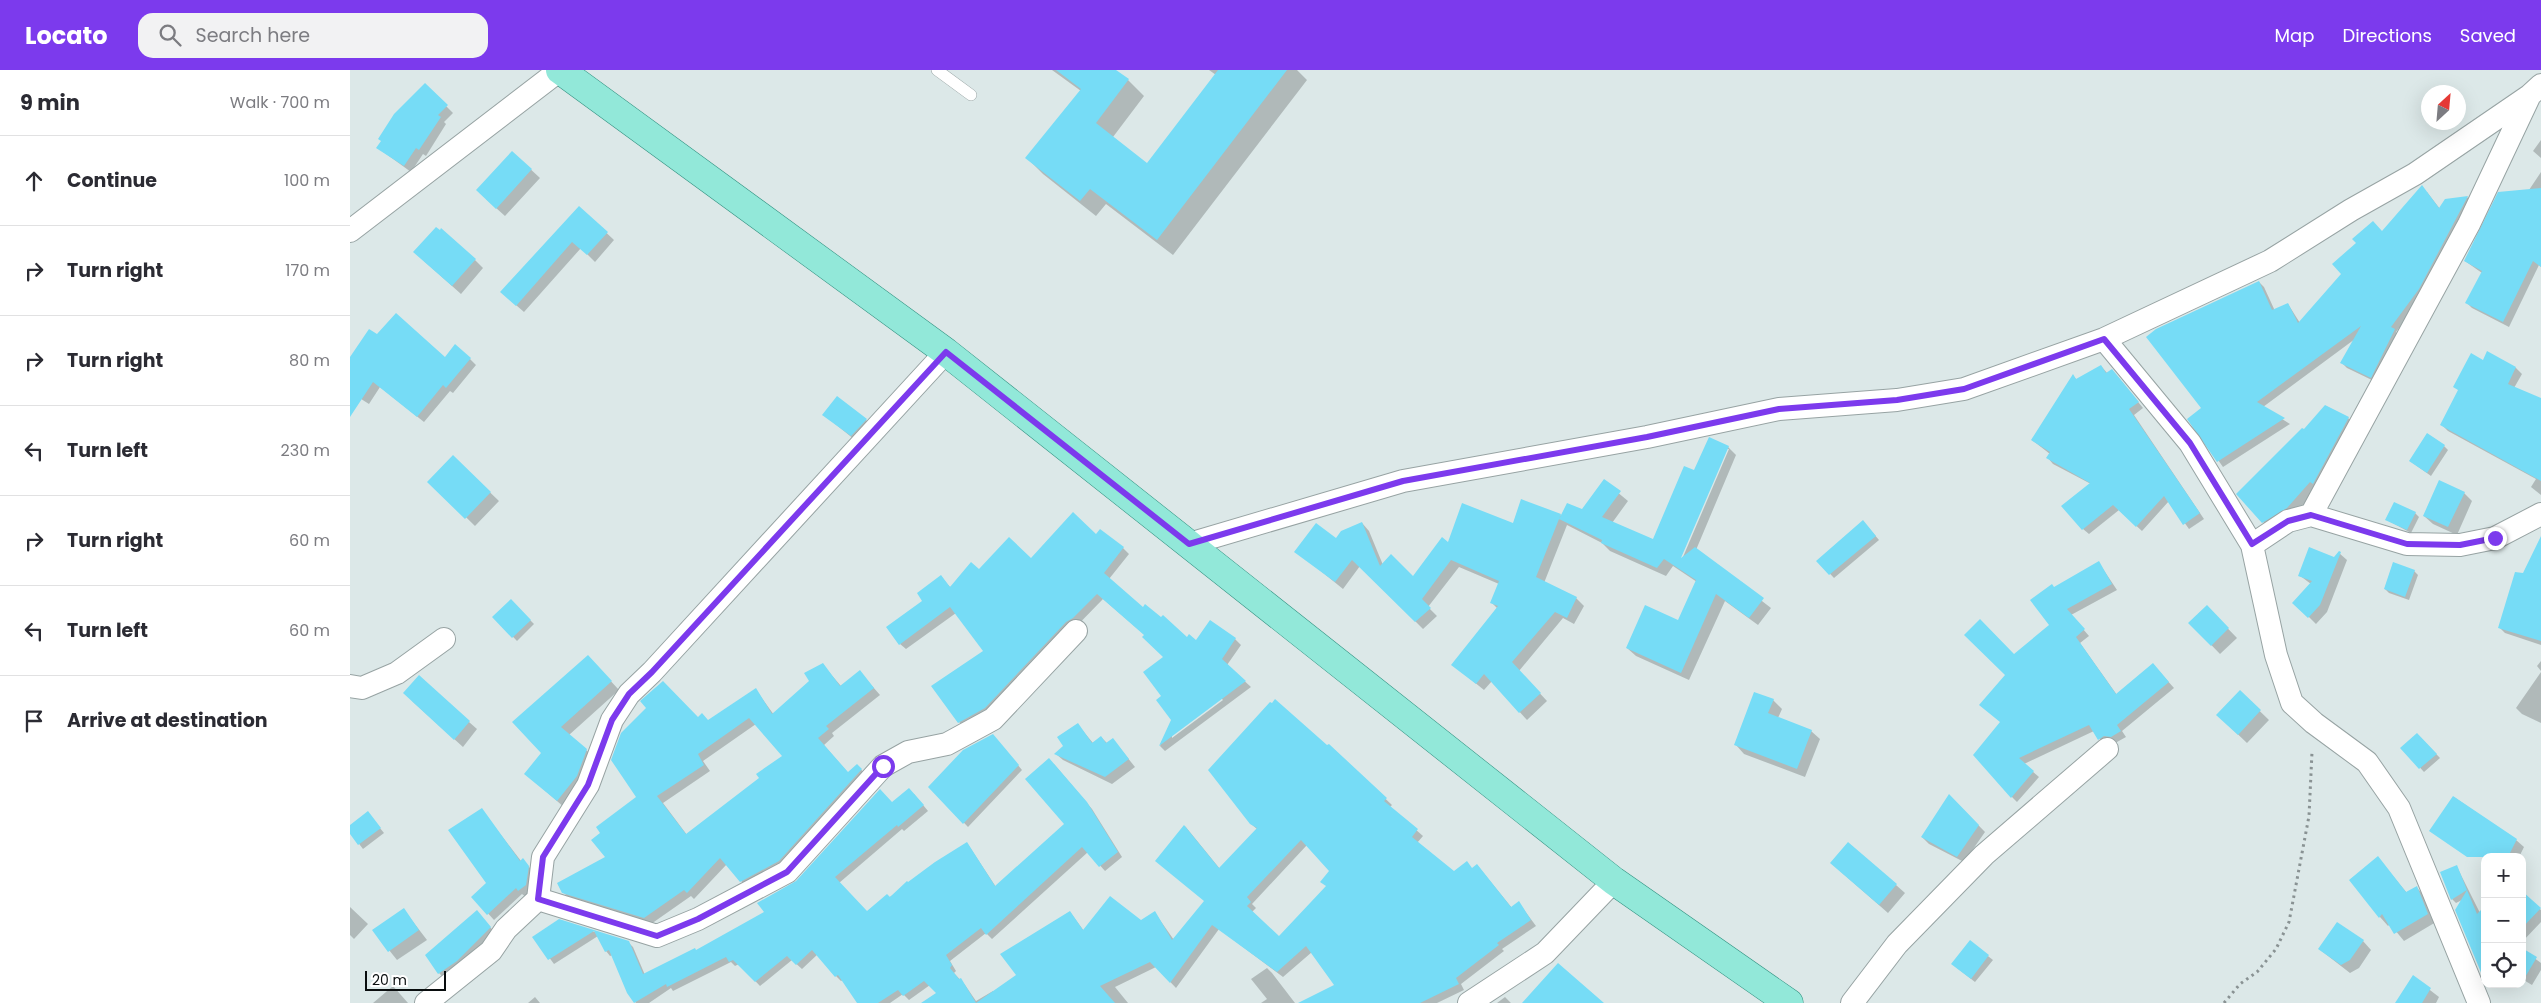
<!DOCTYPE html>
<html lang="en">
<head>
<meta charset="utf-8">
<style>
  :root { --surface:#fff; --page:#f2f2f3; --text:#2b2b33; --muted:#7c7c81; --line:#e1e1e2; --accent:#7c3aed }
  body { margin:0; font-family:Poppins,sans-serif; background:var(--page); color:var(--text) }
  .controls { position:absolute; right:15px; bottom:15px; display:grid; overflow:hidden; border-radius:10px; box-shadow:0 5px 20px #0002 }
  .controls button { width:45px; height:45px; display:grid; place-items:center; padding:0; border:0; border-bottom:1px solid var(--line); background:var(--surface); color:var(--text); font:25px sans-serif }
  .compass { position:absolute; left:2071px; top:15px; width:45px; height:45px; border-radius:50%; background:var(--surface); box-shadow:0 5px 20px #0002; rotate:26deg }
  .scale { position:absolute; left:15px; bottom:12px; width:81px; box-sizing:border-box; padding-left:5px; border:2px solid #090d0e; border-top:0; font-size:14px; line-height:18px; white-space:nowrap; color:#090d0e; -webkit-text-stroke:4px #fff; paint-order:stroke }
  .stop { position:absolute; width:15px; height:15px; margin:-11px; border:4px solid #7c3aed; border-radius:50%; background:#fff }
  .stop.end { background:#7c3aed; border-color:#fff; box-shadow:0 1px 5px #0008 }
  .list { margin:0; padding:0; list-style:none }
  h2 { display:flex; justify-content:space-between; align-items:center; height:65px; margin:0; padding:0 20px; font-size:21px }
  h2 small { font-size:16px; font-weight:400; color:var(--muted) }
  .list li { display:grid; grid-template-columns:32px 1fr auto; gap:15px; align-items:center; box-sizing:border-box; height:90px; padding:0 20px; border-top:1px solid var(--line) }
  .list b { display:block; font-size:19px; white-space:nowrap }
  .list em { font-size:16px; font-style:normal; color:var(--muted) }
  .icon { flex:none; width:28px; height:28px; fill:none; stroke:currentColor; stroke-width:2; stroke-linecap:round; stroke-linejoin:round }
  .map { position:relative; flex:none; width:2191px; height:933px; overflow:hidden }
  header { display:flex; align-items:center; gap:30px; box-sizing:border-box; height:70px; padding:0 25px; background:var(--accent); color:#fff }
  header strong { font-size:24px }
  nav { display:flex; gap:28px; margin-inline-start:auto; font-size:18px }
  .search { width:350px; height:45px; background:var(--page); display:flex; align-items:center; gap:12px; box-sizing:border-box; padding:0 18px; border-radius:15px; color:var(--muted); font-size:19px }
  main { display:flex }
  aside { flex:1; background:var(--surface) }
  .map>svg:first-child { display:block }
</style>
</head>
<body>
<header>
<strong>Locato</strong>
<div class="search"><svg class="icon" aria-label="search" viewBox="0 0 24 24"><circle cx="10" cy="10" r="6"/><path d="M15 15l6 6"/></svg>Search here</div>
<nav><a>Map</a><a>Directions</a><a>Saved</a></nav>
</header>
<main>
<aside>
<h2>9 min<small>Walk · 700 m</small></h2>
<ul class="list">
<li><svg class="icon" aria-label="ahead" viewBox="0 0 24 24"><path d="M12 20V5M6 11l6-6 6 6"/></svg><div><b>Continue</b></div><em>100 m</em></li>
<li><svg class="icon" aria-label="right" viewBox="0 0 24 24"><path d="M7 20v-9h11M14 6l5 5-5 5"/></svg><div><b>Turn right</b></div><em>170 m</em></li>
<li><svg class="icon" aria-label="right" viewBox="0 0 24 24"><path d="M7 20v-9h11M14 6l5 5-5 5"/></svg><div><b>Turn right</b></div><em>80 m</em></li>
<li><svg class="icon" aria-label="left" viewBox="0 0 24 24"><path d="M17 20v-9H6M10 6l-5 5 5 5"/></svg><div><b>Turn left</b></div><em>230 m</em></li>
<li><svg class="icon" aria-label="right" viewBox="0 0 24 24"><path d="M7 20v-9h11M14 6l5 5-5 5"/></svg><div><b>Turn right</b></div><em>60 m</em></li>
<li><svg class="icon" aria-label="left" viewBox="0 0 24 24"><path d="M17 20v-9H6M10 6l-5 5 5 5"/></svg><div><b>Turn left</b></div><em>60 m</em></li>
<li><svg class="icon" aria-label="arrive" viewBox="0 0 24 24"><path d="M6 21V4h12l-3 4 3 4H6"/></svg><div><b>Arrive at destination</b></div></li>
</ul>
</aside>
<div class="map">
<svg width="2191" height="933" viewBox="0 0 2191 933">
  <rect width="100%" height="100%" fill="#dce8e8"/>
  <!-- shadow -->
  <path fill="#0003" fill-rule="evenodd" d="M702,0h62l14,10 16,16 -31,41 34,28 69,-90 -7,-5h88l10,10 -134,175 -67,-51 -10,12 -53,-42 -16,-16 54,-67z
    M75,15l28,28 -9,9 2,2 -20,32 -3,-2 -12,18 -33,-24z
    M2191,70v18l-8,-7z
    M162,82l28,26 -35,38 -19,-17z
    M2191,102v95l-2,-2 -30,62 -37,-19 -5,-5 15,-30 -17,-12 64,-71z
    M2077,122l13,17 27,-12 5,5 -48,93 -28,37 3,4 -23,46 -29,-14 -5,-5 13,-24 -92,68 27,17 -67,43 -34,-48 13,-11 57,-126 5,5 11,24 13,-7 12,19 82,-90z
    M229,137l35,33 -19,22 -14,-14 -57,64 -15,-13z
    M125,190l8,8 -22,26 -37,-33z
    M27,266l68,22 25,1 6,6 -23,28 -3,-2 -26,31 -44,-35 -11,17 -19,-12v-32z
    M2134,291l32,7 6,6 -8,14 27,15v92l-10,-8 5,-8 -88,-48 -6,-6z
    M1751,296l7,8 10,3 25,31 -9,7 70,104 -15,10 -20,-28 -27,30 -23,-21 -30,24 -6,-5 8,-45 -38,-20 -5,-6 2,-4 -18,-14 41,-64 4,4z
    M1976,336l22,12 8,8 -38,63 -23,26 -24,14 -8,-7 41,-92z
    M474,345l42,5 8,8 -14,16z
    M2094,376l4,4 -17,26 -21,-15z
    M1378,377l8,8 -40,95 75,58 -13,17 -33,-24 -36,79 -53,-24 -9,-8 52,-27 18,-39 -24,-16 -7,10 -56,-25 -8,-8 -35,-18 -23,58 32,15 8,8 -10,18 -11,-6 -44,53 28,30 -20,19 -35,-39 -8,9 -31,-25 44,-57 -5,-5 7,-19 -40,-17 -31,40 9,9 -14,13 -63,-63 -17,23 -47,-38 40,-12 26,-16 7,8 14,34 30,13 35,-34 65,-19 69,-14 22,-30 24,20 -16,22 41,18 42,-69zM1376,379h3l-49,115 -2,-1z
    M103,387l46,44 -24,25 -46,-45z
    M2114,423l8,8 -15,34 -24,-11 -9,-8z
    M2065,443l4,4 -8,16 -24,-13z
    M1517,456l12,14 -45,38 -16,-17z
    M746,466l27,12 6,6 -20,25 34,30 44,30 9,2 39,-2 6,6 -14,20 24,22 -86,64 -5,-5 12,-26 -9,-24 2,-39 -20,-22 -42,-36 -112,115 -26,14 -6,-6 26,-71 -29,-38 -50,36 -6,-5 24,-43 17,-24 9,10 29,-17 52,-10zM871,628l2,2 -51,38v-3z
    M1989,483l8,7 -20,52 -11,12 -15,-15 10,-25 -12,-9 35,-17z
    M2191,483v92l-36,-12 -6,-6 25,-52z
    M1749,493l18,27 -46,25 18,21 -9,7 37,52 41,-25 16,18 -52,43 4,6 -9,5 -12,3 -11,-14 -70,33 15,13 -22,25 -5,-5 -11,-75 6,-47 7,-20 37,-29 3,-38z
    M2064,501l4,4 -9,25 -20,-7 -4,-4z
    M161,531l23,23 -17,17 -23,-24z
    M1857,537l30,31 -17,16 -30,-31z
    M2191,591v10l-4,-5z
    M245,594l24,26 -50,45 26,23 -30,50 -39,-34 17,-21z
    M472,594l19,22 19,-14 20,23 -48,38 2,3 -10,9 24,28 9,-8 11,12 -83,91 -38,20 -20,-24 -33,35 -3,-3 -40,28 -81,-25 -7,-7 44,-34 31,-61 60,-79 10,3 48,-31 18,25 37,-33zM406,654l28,32 -23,22 -74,57 -24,-32 47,-32 -7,-10z
    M2191,602v51l-19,-9 -6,-6z
    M1890,622l29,28 -22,23 -20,-19z
    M1423,630l9,9 -4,9 33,13 9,8 -15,38 -61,-23 -8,-9z
    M62,631l57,21 8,7 -14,18z
    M728,655l15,18 8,-6 6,6 12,4 16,20 -23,17 -49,-24 -7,-6 8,-7z
    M2067,664l23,24 -16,14 -22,-24z
    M647,670l25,30 -54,57 -38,-40z
    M979,675l63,60 -2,2 33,29 -6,7 37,30 18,-4 5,-4 35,43 7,-5 17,23 -34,23 2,2 -43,33 3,6 -27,13h-136l35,-17 -24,-34 -29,25 -64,-48 -43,59 -20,-21 -41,20 13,16h-98l40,-91 14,19 57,-9 14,-9 19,27 31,-38 -20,-76 35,43 37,-40 -6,-5zM957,775l24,26 -4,16 -48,50 -27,-25 4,-4 -4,-4z
    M704,694l38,45 30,48 -17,14 -17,-19 -96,87 -6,-6 -36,28 6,10 -2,2 11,12 11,16 17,-10 9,12h-55l-17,-18 -21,15 -6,-6 -13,9h-32l-15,-23 -2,1 -5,-5 -18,-22 -16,15 -10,-9 -32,26 -21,-22 -4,2 -4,-4 -58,29 -2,-3 -22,15h-13l-8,-10 -15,-38 -3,1 -4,-5 -8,-15 -44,28 -20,-27 25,-16 69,21 5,5 12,28 51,-24 70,-38 31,-31 95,-78 22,-10 14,17 -24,20 -2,-2 -63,54 28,30 100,-70 29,44 69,-63z
    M1600,726l35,36 -21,30 -35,-18 -7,-7z
    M2104,727l62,43 8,7 -5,10h-32z
    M131,739l40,52 2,-1 12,14 -3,18 -6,5 -4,-3 -28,26 -21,-23 14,-14z
    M21,747l13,16 -21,16 -13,-17v-6z
    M2028,788l29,35 9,-6 9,9 11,26 -32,19 -14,-17 -2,2 -8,-9 -30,-37z
    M2107,797l23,46 5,66 -21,-80 -8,4 -4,-4z
    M1490,801l56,14 9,8 -17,20z
    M2172,823l19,17v12l-19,20z
    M0,837l18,17 -14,15 -4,-4z
    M54,840l23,30 -30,20 -24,-30z
    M133,849l14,16 -51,45 -7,-7z
    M2013,871l8,9 -12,18 -9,5 -31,-24z
    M1620,872l23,18 -18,22 -18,-14z
    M2172,879l19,14v7l-9,15 -10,-6z
    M917,898l5,5 23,30h-34l6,-4 -16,-20z
    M2063,907l26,20 -3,6h-38z
    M2139,914h9l-5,4z
    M43,916l15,17h-35z
    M185,927l5,6h-12z
    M1155,927l6,6h-14z"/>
  <!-- building -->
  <path fill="#76dcf6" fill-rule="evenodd" d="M706,0h60l13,9 -33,44 51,40 71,-93h69l-130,170 -67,-51 -10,12 -55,-43 56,-69z
    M75,13l23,22 -10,10 3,2 -22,33 -3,-2 -12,18 -28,-18 5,-7 -3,-2 16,-25z
    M162,81l20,18 -36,40 -20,-19z
    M2072,115l17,23 6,-9 23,-3 -49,93 -28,38 4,2 -24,49 -31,-15 21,-37 -104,76 28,16 -68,44 -30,-43 14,-11 -55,-71 10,-8 103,-48 13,29 16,-7 10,20 43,-49 -9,-10 24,-21 -4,-4 21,-18 9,10z
    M2191,118v79l-8,-6 -30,61 -38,-19 17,-32 -18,-10 34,-69z
    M229,136l29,26 -21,23 -15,-13 -56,64 -16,-14z
    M86,157l4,3 1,-2 35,31 -24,27 -39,-34z
    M46,243l49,44 10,-13 16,14 -25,30 -3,-3 -26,32 -44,-35 -23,35v-60l19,-28 8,5z
    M2137,281l29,16 -8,17 33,14v83l-101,-56 18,-35 -5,-3 18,-34 12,7z
    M1751,295l5,8 6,-4 27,33 -10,7 71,104 -17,12 -19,-29 -28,31 -23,-22 -31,25 -21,-24 29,-23 -44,-25 4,-6 -19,-12 42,-66 3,5z
    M487,326l30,23 -16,17 -29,-21z
    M1975,335l24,12 -36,67 -3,-2 -23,26 -25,15 -26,-29 66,-66 2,1z
    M2077,363l18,12 -18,28 -18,-12z
    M1359,367l20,9 -48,112 14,-11 69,51 -15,20 -33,-24 -35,79 -55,-25 19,-43 33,15 18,-40 -32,-21 -7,9 -56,-25 1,-3 -43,-21 8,-16 15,6 22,-30 17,12 -19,26 51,22 31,-73 10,4z
    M103,385l38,37 -26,27 -38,-37z
    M2089,410l26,12 -17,35 -25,-11z
    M1171,429l40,15 -25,63 41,20 -10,21 -12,-6 -43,50 29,31 -22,20 -35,-39 -8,10 -25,-19 47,-59 -8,-3 9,-22 -48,-21 -29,39 9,9 -16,14 -63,-62 -17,22 -41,-30 22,-29 20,15 5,-7 21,-9 18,44 11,-12 22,22 29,-39 6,5 14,-39 51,20z
    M2044,432l22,10 -9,18 -22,-10z
    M723,442l23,22 4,-5 24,18 -20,26 39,34 2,-3 16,13 2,-2 24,22 2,-3 7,6 14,-20 26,18 -14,21 24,22 -87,65 12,-26 -15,-20 5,-4 -18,-24 20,-15 -21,-20 2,-2 -47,-41 -24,24 -7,4 -81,86 -27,15 -27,-37 52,-35 -33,-44 -51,38 -13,-18 36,-26 -5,-8 24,-18 9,12 21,-25 8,7 30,-32 22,21z
    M1513,450l13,16 -47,39 -13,-14z
    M2191,466v105l-43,-13 17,-56 8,1z
    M1959,477l25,10 5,-6 2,1 -21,53 -12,13 -16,-15 20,-22 -14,-5z
    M1749,491l13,23 -45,25 18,20 -9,8 40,57 37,-31 16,19 -52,43 4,6 -10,6 -7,-1 -6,4 -9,-15 -70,33 15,13 -23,27 -38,-43 27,-33 -21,-17 26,-30 -41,-40 16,-16 34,35 35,-29 -19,-25 22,-16 2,3z
    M2043,492l22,8 -10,27 -21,-8z
    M161,529l20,21 -19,18 -20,-21z
    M1857,535l22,23 -18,18 -23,-23z
    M238,585l24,26 -51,46 26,22 -10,27 -20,25 -33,-27 17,-21 -29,-31z
    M473,593l17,23 20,-16 14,18 -48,38 3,3 -11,9 30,34 9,-8 5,5 -83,92 -39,21 -20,-24 -33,35 -3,-3 -40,28 -82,-25 -5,-10 48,-26 -14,-17 9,-7 -4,-6 40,-30 -25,-37 10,-27 25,-25 -6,-7 23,-20 35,36 4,-4 6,7 48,-32 16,26 37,-33 -5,-8zM399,648l33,38 -26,18 3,4 -73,56 -29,-38 47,-31 -6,-11z
    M69,605l51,46 -16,19 -51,-47z
    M1890,620l21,20 -23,25 -22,-20z
    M1404,622l20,7 -6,14 44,17 -15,39 -63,-24z
    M925,629l52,46 2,-1 58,54 -3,3 34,28 -6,8 42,34 13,-10 5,7 5,-4 34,43 8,-6 12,19 -34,23 2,2 -43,33 3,6 -39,19h-122l36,-18 -28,-39 -29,26 -65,-47 -42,58 -20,-21 -50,24 15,17h-194l15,-10 -12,-12 -21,15 -5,-6 -20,13h-21l-19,-28 -3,2 -23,-27 -16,15 -9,-9 -32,26 -22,-22 -4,2 -3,-5 -59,30 -1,-3 -32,19 -7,-10 -18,-43 -4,2 -11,-21 -46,29 -16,-23 27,-18 70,22 14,33 52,-26 1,2 68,-38 -7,-9 39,-22 84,-92 12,13 17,-14 15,17 -26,22 -1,-2 -62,52 32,34 20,-17 3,3 17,-16 1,1 27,-20 32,-20 28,44 69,-62 -39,-45 24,-21 38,44 31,50 -19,15 -17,-20 -96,88 -5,-7 -35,27 6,10 -2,3 9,11 2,-1 15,25 40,-28 -16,-21 70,-43 13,19 27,-34 31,24 14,-9 17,29 32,-39 -49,-40 29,-36 35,43 38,-40 -7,-4 -42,-54 62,-68 2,1zM951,770l28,31 -9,11 6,4 -47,50 -32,-30 4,-4 -4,-5z
    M728,653l14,20 9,-7 5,7 7,-5 16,21 -24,18 -51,-23 9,-8 -6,-9z
    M2067,663l20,21 -18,15 -19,-21z
    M643,664l26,31 -56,59 -35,-37 35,-37z
    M1599,724l30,31 -22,32 -36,-20z
    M2103,726l64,43 -9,18h-41l-38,-26z
    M132,738l38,53 3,-3 6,8 -3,19 -8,6 -2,-3 -29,27 -16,-18 15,-14 -38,-53z
    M18,741l13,17 -23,17 -8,-11v-9z
    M1498,772l49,42 -18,21 -49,-42z
    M2028,786l28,36 11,-6 11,28 -34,20 -12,-20 -3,4 -30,-38z
    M2107,795l10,25 -16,10 -11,-28z
    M2117,820l10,24 8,-8v76l-30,-72z
    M2172,821l19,17 -19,20z
    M54,838l15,22 -31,22 -16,-22z
    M127,840l14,17 -34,34 -19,13 -13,-19z
    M1987,852l27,18 -14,20 -9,5 -23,-16z
    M1620,870l19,15 -18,24 -20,-15z
    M2172,878l15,9 -13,22 -2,-1z
    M1208,893l46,40h-82z
    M2063,905l18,13 -9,15h-27z"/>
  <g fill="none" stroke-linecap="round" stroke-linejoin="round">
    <!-- service casing -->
    <g stroke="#97a3a3" stroke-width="12">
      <path id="service" d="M587,0l34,25"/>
    </g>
    <!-- minor casing -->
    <g stroke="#97a3a3" stroke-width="24">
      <path id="minor" d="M0,161l210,-161
        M1754,269l86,104 62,102 24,110 16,48 22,20 53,39 32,46 80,195
        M1961,445l158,-291 60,-127
        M839,474l214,-63 244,-44 132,-28 118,-9 67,-11 140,-50 166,-78 81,-51 64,-36 114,-78 12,-11
        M1902,475l36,-24 23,-6 96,29 53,1 35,-7 46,-24
        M0,616l12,2 35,-15 47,-34
        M188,829l119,37 41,-17 89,-47 96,-106 25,-14 39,-8 46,-25 83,-88
        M76,933l65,-52 15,-22 32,-30 5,-42 45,-72 24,-65 17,-26 23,-22 294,-320
        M1119,933l76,-50 69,-72
        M1502,933l45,-59 87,-89 123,-106"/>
    </g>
    <!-- primary casing -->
    <g stroke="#339181" stroke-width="29">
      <path id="primary" d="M210,0l386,282 668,529 175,122"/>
    </g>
    <!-- path -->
    <path stroke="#899293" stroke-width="3" stroke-dasharray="2.5 4" stroke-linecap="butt" d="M1874,933l16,-19 17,-12 19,-23 13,-27 20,-106 3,-64"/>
    <!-- service -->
    <use href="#service" stroke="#fff" stroke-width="11"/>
    <!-- minor -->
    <use href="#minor" stroke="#fff" stroke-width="22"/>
    <!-- primary -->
    <use href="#primary" stroke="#92e8d9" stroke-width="28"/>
  </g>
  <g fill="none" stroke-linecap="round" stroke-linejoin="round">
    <!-- route -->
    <path stroke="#7c3aed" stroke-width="6" d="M533,696l-96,106 -89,47 -41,17 -119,-37 5,-42 45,-72 24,-65 17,-26 23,-22 294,-320 243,192 214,-63 244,-44 132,-28 118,-9 67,-11 140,-50 86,104 62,101 36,-23 23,-6 96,29 53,1 35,-7"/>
  </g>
</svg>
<div class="controls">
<button>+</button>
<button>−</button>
<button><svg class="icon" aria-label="locate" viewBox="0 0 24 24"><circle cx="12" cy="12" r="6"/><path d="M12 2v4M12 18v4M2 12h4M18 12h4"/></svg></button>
</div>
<svg class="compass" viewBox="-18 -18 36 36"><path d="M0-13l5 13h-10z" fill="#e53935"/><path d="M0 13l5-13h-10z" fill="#7c7c81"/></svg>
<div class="scale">20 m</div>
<div class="stop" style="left:533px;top:696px"></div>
<div class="stop end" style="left:2145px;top:468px"></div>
</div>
</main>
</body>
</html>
